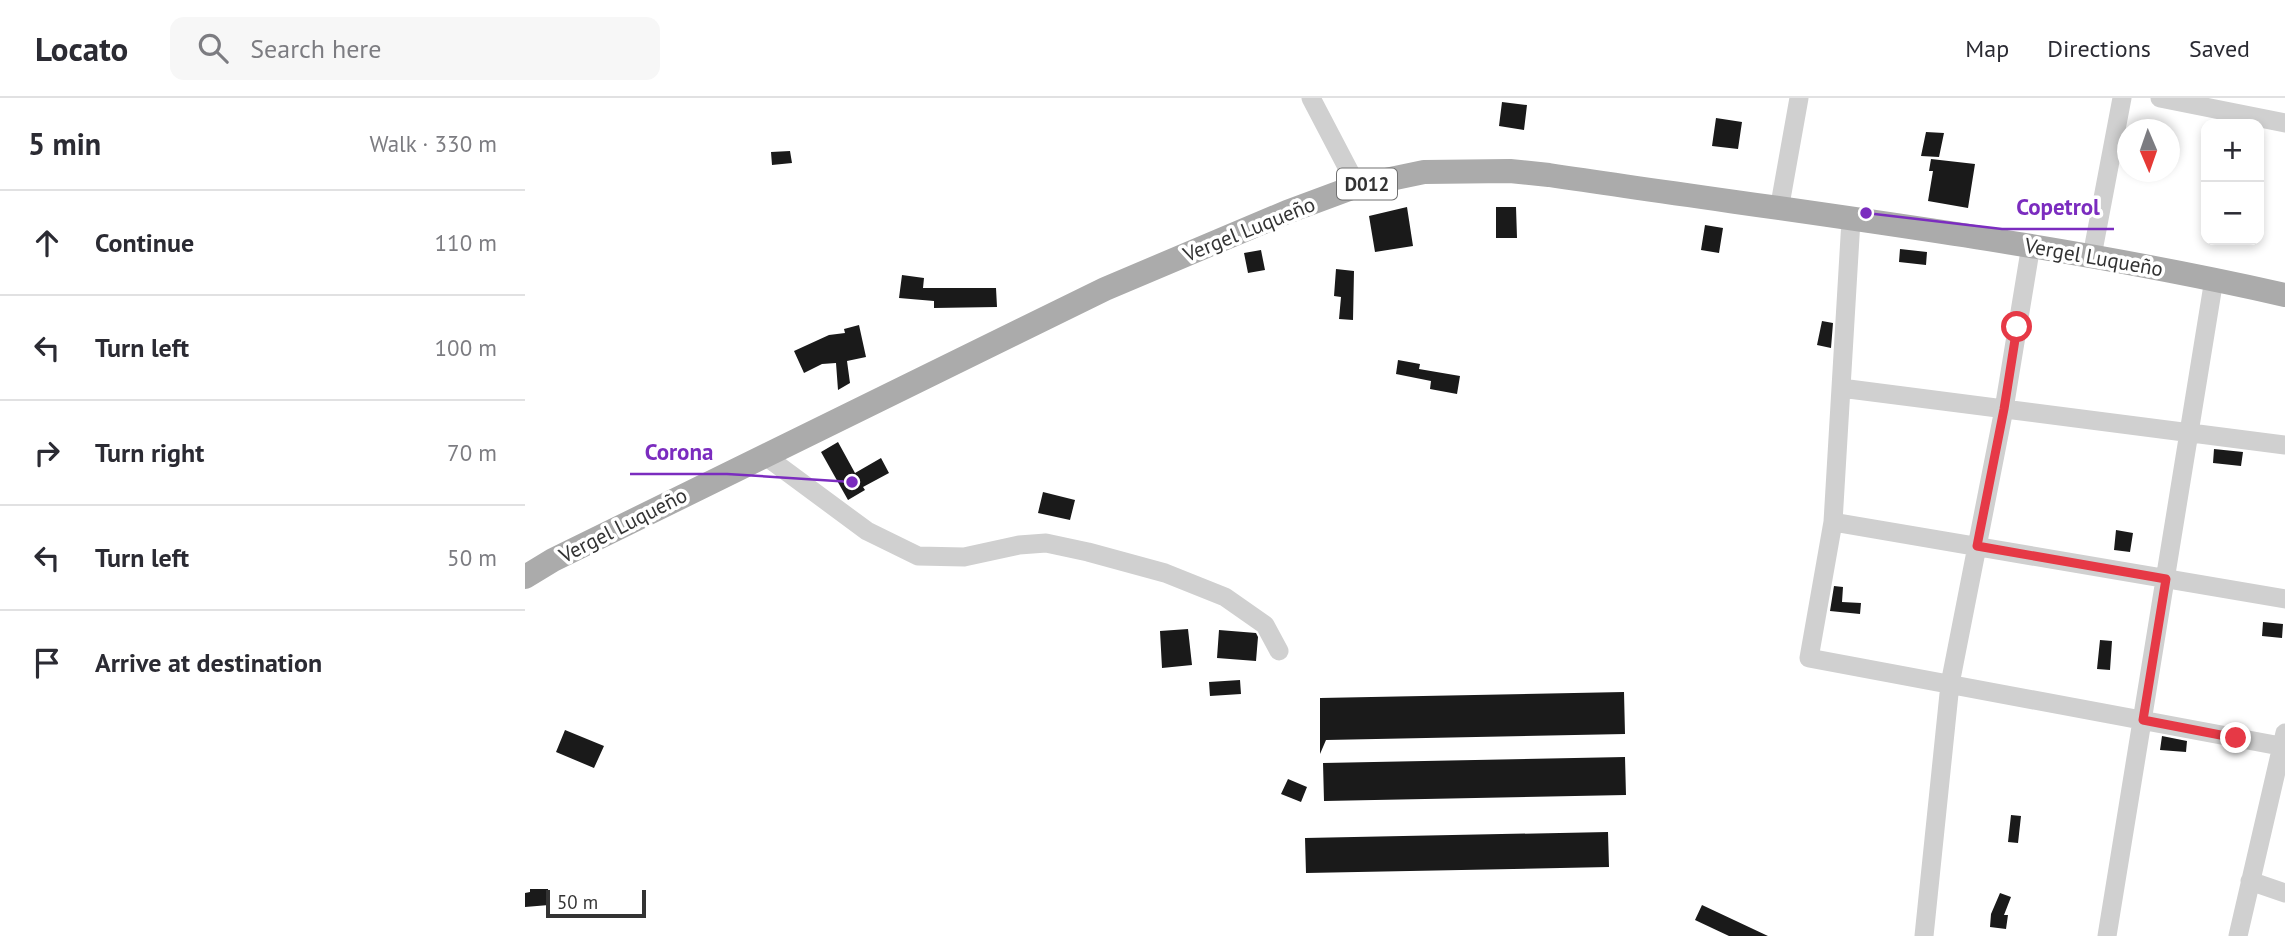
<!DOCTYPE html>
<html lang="en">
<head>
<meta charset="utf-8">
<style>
  :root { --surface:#fff; --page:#f7f7f7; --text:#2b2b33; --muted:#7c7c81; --line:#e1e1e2 }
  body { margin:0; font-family:"PT Sans",sans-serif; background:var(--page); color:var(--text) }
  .controls { position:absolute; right:21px; top:21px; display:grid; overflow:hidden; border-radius:14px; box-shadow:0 4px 10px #0003 }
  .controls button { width:63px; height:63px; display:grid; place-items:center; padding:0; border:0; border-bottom:2px solid var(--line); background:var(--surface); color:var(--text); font:35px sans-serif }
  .compass { position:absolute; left:1592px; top:21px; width:63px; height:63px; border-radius:50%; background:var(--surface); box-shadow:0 4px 10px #0003; rotate:178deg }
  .scale { position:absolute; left:21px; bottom:18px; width:100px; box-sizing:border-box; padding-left:7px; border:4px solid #333; border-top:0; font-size:19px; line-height:24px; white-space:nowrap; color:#333; -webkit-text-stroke:5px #fff; paint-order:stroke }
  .stop { position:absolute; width:21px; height:21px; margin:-16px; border:5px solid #e63946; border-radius:50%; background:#fff }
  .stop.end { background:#e63946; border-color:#fff; box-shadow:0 2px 7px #0008 }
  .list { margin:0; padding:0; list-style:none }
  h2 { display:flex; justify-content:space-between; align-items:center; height:91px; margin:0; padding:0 28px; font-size:30px }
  h2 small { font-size:23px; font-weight:400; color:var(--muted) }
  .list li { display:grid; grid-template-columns:46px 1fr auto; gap:21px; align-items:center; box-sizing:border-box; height:105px; padding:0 28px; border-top:2px solid var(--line) }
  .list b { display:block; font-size:26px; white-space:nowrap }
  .list em { font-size:23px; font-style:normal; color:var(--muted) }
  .icon { flex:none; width:38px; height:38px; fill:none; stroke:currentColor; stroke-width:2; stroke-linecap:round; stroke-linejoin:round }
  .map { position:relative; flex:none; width:1760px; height:838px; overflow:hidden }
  header { display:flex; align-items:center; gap:42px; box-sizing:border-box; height:98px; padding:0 35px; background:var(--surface); border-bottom:2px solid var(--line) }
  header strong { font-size:33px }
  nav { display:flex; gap:38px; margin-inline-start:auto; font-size:24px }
  .search { width:490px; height:63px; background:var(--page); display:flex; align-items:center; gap:18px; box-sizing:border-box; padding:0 24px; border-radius:14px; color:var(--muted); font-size:26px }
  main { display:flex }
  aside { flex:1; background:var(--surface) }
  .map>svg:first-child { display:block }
</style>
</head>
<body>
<header>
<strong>Locato</strong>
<div class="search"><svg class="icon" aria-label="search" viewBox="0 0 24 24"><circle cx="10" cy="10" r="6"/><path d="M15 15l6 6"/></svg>Search here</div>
<nav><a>Map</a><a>Directions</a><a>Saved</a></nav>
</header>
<main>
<aside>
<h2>5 min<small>Walk · 330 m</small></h2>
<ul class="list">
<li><svg class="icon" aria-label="ahead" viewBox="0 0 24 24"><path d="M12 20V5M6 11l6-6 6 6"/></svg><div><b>Continue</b></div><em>110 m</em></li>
<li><svg class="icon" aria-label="left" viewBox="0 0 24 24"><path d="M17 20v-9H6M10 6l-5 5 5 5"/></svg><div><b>Turn left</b></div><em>100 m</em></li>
<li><svg class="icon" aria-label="right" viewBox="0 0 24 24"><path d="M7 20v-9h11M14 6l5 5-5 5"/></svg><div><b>Turn right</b></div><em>70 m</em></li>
<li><svg class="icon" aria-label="left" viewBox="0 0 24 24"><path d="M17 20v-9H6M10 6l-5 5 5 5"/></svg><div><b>Turn left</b></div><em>50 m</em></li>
<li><svg class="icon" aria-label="arrive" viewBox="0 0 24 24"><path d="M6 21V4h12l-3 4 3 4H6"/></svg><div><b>Arrive at destination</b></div></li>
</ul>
</aside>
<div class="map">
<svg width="1760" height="838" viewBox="0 0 1760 838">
  <rect width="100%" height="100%" fill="#fff"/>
  <!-- building -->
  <path fill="#1a1a1a" d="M977,4l25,3 -3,25 -25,-4z
    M1191,20l26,4 -4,27 -26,-3z
    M1401,34l18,1 -5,24 -18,-1z
    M265,53l2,12 -20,2 -1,-13z
    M1406,61l44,5 -7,44 -40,-7 5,-30h-4z
    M882,109l6,39 -38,6 -6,-36z
    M971,109h20l1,31h-21z
    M1180,127l18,3 -4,25 -18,-3z
    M1375,151l27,3 -1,13 -27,-3z
    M736,152l4,20 -17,3 -4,-20z
    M811,171l18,2 -1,49 -14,-1 2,-22 -7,-1z
    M377,177l22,3 -1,10h73l1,19 -63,1v-7l-35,-3z
    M1297,223l11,2 -2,25 -14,-3z
    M334,227l7,32 -19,4 3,22 -12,7 -2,-27 -14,1 -18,9 -10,-22 35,-16 16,-2 -1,-4z
    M873,262l22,4 -1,5 41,7 -3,18 -27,-5 1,-8 -35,-7z
    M313,344l17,31 26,-15 8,15 -26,14 2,3 -17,10 -27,-48z
    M1689,351l29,3 -2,14 -28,-3z
    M518,394l32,8 -5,20 -32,-7z
    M1591,432l17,3 -3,19 -16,-2z
    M1309,488l9,1 -1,15 19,1 -1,11 -30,-3z
    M1738,524l20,2 -1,14 -20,-2z
    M663,531l4,36 -30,3 -2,-37z
    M694,532l37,3 2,4 -2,24 -39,-3z
    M1575,542l12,1 -2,29 -13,-1z
    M715,582l1,14 -31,2 -1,-14z
    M1099,594l1,42 -299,6 -6,14v-56z
    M40,632l39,16 -10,22 -38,-16z
    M1637,638l25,5 -1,11 -26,-2z
    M1100,659l1,38 -302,6 -1,-38z
    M763,681l19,8 -6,15 -20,-8z
    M1486,717l10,1 -3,27 -10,-1z
    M1083,734l1,35 -303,6 -1,-35z
    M5,791h18l1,16 -24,2v-14l5,-1z
    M1475,795l11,4 -7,18h4l-2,14 -16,-2 1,-13z
    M1177,807l66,31h-39l-34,-16z"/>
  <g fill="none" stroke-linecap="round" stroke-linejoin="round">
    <!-- minor -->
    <path stroke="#d0d0d0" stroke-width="19" d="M786,0l46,88
      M1635,0l125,25
      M1254,112l20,-112
      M1326,122l-18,302 -24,136 476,89
      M1567,158l30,-158
      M1316,290l444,57
      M239,357l103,76 51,25 46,1 55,-12 27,-2 42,9 77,21 60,24 40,28 14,26
      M1308,424l452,77
      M1725,783l35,12
      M1399,838l26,-252 54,-275 27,-164
      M1582,838l107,-657
      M1713,838l47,-203"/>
    <!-- major -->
    <path stroke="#ababab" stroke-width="24" d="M0,479l28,-17 552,-271 182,-77 70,-26 67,-14 86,-1 39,4c246,37 493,65 736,120"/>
  </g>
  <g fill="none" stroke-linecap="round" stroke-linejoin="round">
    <!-- route -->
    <path stroke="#e63946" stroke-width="9" d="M1492,229l-13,82 -27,137 189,33 -23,141 93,18"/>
  </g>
  <g text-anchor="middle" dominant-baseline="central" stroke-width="7" stroke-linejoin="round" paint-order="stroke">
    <!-- shield labels -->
    <rect fill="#fff" stroke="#707070" stroke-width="2" x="812" y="70.5" width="60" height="31" rx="5"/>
    <g font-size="19" font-weight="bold" fill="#333">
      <text x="842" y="86">D012</text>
    </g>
    <!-- street labels -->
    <g font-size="21" fill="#333" stroke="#fff">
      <text transform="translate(724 131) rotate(-22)">Vergel Luqueño</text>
      <text transform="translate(1569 159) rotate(10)">Vergel Luqueño</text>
      <text transform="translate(98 427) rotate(-27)">Vergel Luqueño</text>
    </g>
  </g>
  <!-- callouts -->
  <path fill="none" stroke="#7b2cbf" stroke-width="2.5" d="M1341 115L1477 131H1589M327 384L202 376H105"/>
  <g fill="#7b2cbf" stroke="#fff" stroke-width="2.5">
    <circle cx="1341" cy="115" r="7"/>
    <circle cx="327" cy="384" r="7"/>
  </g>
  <g font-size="23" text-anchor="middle" font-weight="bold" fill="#7b2cbf" stroke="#fff" stroke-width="7" stroke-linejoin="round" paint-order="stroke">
    <text x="1533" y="117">Copetrol</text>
    <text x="154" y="362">Corona</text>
  </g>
</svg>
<div class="controls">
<button>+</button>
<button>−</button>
</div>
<svg class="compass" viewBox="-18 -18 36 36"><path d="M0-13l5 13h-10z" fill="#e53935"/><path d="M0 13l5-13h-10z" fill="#7c7c81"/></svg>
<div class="scale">50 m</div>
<div class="stop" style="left:1492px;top:229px"></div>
<div class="stop end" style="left:1711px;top:640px"></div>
</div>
</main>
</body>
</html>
